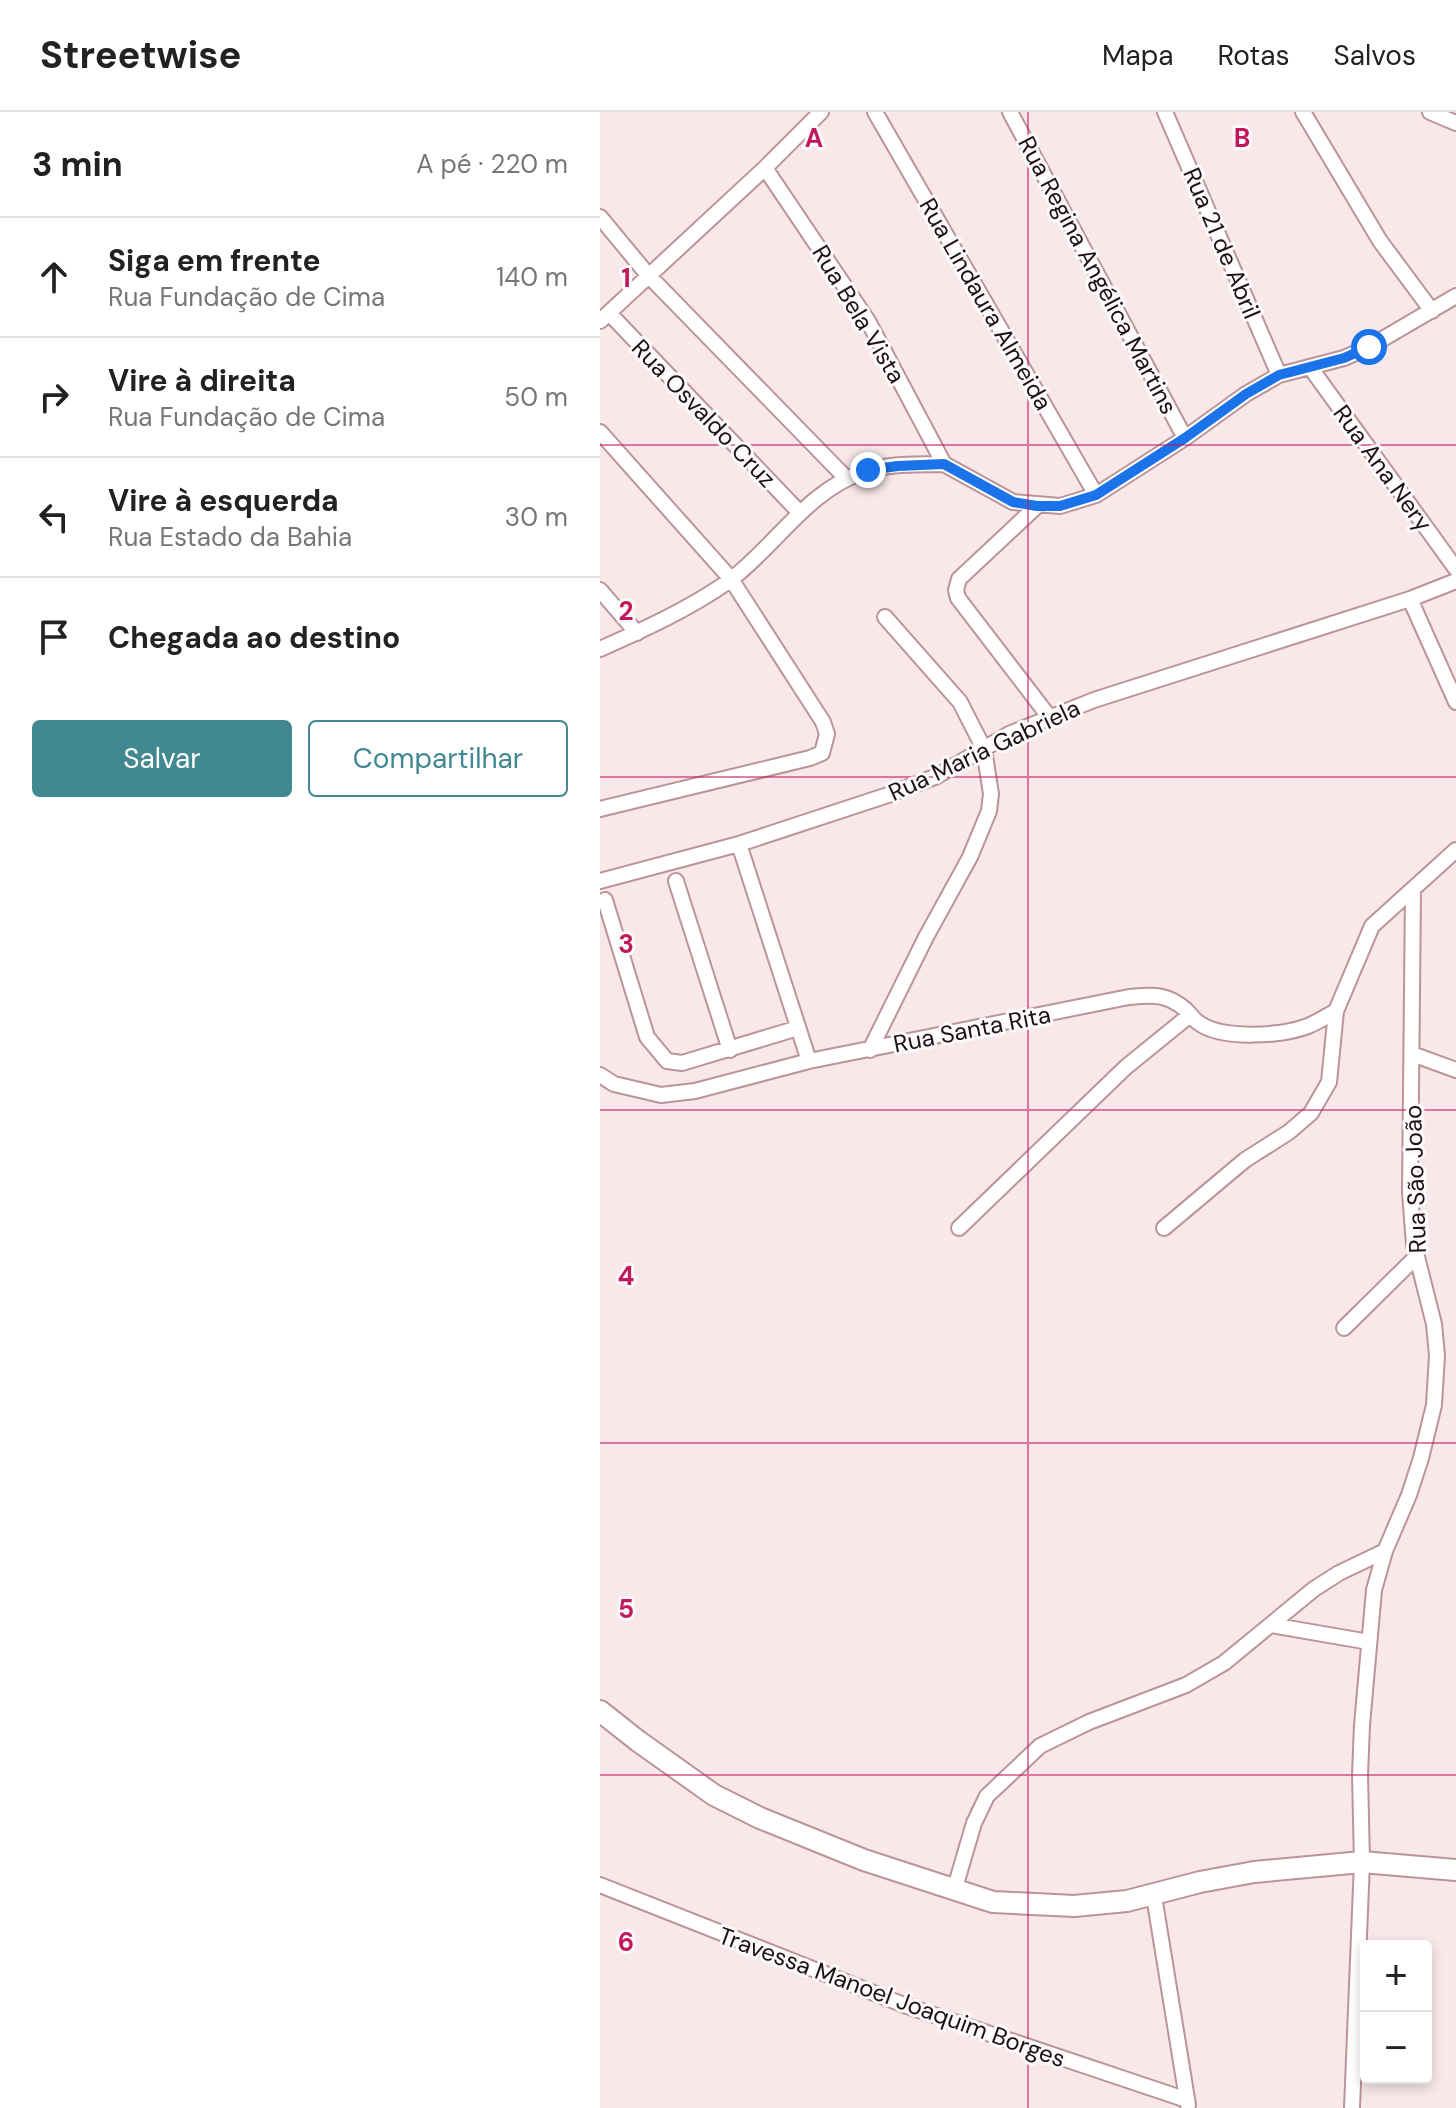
<!DOCTYPE html>
<html lang="pt">
<head>
<meta charset="utf-8">
<style>
  :root { --surface:#fff; --page:#f6f6f6; --text:#222; --muted:#767676; --line:#e0e0e0; --accent:#418891 }
  body { margin:0; font-family:"DM Sans",sans-serif; background:var(--page); color:var(--text) }
  .controls { position:absolute; right:24px; bottom:24px; display:grid; overflow:hidden; border-radius:8px; box-shadow:0 4px 12px #0003 }
  .controls button { width:72px; height:72px; display:grid; place-items:center; padding:0; border:0; border-bottom:2px solid var(--line); background:var(--surface); color:var(--text); font:40px sans-serif }
  .stop { position:absolute; width:24px; height:24px; margin:-18px; border:6px solid #1a73e8; border-radius:50%; background:#fff }
  .stop.end { background:#1a73e8; border-color:#fff; box-shadow:0 2px 8px #0008 }
  .list { margin:0; padding:0; list-style:none }
  h2 { display:flex; justify-content:space-between; align-items:center; height:104px; margin:0; padding:0 32px; font-size:34px }
  h2 small { font-size:26px; font-weight:400; color:var(--muted) }
  .list li { display:grid; grid-template-columns:52px 1fr auto; gap:24px; align-items:center; box-sizing:border-box; height:120px; padding:0 32px; border-top:2px solid var(--line) }
  .list b { display:block; font-size:30px; white-space:nowrap }
  .list p { margin:0; font-size:26px; white-space:nowrap; color:var(--muted) }
  .list em { font-size:26px; font-style:normal; color:var(--muted) }
  .actions { display:flex; gap:16px; padding:24px 32px }
  .actions a { flex:1; padding:18px 0; border:2px solid var(--accent); border-radius:8px; text-align:center; font-size:28px; color:var(--accent) }
  .actions .main { background:var(--accent); color:#fff }
  .icon { flex:none; width:44px; height:44px; fill:none; stroke:currentColor; stroke-width:2; stroke-linecap:round; stroke-linejoin:round }
  .map { position:relative; flex:none; width:856px; height:1996px; overflow:hidden }
  header { display:flex; align-items:center; gap:48px; box-sizing:border-box; height:112px; padding:0 40px; background:var(--surface); border-bottom:2px solid var(--line) }
  header strong { font-size:38px }
  nav { display:flex; gap:44px; margin-inline-start:auto; font-size:28px }
  main { display:flex }
  aside { flex:1; background:var(--surface) }
  .map>svg:first-child { display:block }
</style>
</head>
<body>
<header>
<strong>Streetwise</strong>
<nav><a>Mapa</a><a>Rotas</a><a>Salvos</a></nav>
</header>
<main>
<aside>
<h2>3 min<small>A pé · 220 m</small></h2>
<ul class="list">
<li><svg class="icon" aria-label="ahead" viewBox="0 0 24 24"><path d="M12 20V5M6 11l6-6 6 6"/></svg><div><b>Siga em frente</b><p>Rua Fundação de Cima</p></div><em>140 m</em></li>
<li><svg class="icon" aria-label="right" viewBox="0 0 24 24"><path d="M7 20v-9h11M14 6l5 5-5 5"/></svg><div><b>Vire à direita</b><p>Rua Fundação de Cima</p></div><em>50 m</em></li>
<li><svg class="icon" aria-label="left" viewBox="0 0 24 24"><path d="M17 20v-9H6M10 6l-5 5 5 5"/></svg><div><b>Vire à esquerda</b><p>Rua Estado da Bahia</p></div><em>30 m</em></li>
<li><svg class="icon" aria-label="arrive" viewBox="0 0 24 24"><path d="M6 21V4h12l-3 4 3 4H6"/></svg><div><b>Chegada ao destino</b></div></li>
</ul>
<div class="actions"><a class="main">Salvar</a><a>Compartilhar</a></div>
</aside>
<div class="map">
<svg width="856" height="1996" viewBox="0 0 856 1996">
  <rect width="100%" height="100%" fill="#f9e8ea"/>
  <g fill="none" stroke-linecap="round" stroke-linejoin="round">
    <!-- street casing -->
    <g stroke="#bb9499" stroke-width="18">
      <path id="street" d="M275,0l221,383
        M410,0l175,326
        M565,0l114,263
        M703,0l77,129 52,70
        M830,0l26,11
        M165,56l103,153 76,143 69,38 47,4 36,-11 89,-57 61,-44 33,-19 65,-17 25,-11 87,-51
        M0,105l48,58 198,203
        M9,201l191,200
        M0,209l165,-153 56,-56
        M710,255l146,202
        M0,320l131,147 92,143 4,12 -5,19 -12,5 -210,51
        M437,394l-78,73 -3,11 2,8 92,120
        M0,478l37,43
        M810,487l46,103
        M0,537c45,-20 89,-40 129,-68 46,-34 79,-92 137,-110 24,-8 53,-6 78,-7
        M139,732l70,217
        M0,769l139,-37 152,-50 46,-18 72,-42 85,-34 316,-101 46,-18
        M76,769l54,169
        M5,788l42,137 20,24 15,2 116,-35
        M270,938l56,-113 44,-80 19,-46 2,-17 -7,-45 -24,-47 -75,-85
        M812,942l44,16
        M0,963l14,9 47,11 34,-4 114,-30 320,-64c24,-2 38,-4 57,13 4,4 8,10 13,13 23,17 83,13 109,3 10,-4 19,-10 28,-15
        M359,1116l167,-161 64,-52
        M564,1116l81,-68 44,-28 22,-19 18,-31 7,-71 36,-85 84,-76
        M744,1216l72,-71
        M671,1513l98,17
        M0,1773l304,120 283,95
        M354,1779l20,-68 13,-27 53,-50 49,-24 97,-37 38,-22 90,-74 25,-16 46,-22
        M554,1784l34,209
        M752,1996l10,-246 -2,-87 2,-50 12,-135 11,-39 24,-56 12,-37 13,-53 3,-50 -3,-31 -20,-79 -4,-53 3,-301"/>
    </g>
    <!-- secondary casing -->
    <g stroke="#bb9499" stroke-width="24">
      <path id="secondary" d="M0,1599l38,30 76,54 46,23 104,42 129,42 81,4 53,-5 73,-19 54,-10 108,-10 94,8"/>
    </g>
    <!-- street -->
    <use href="#street" stroke="#fff" stroke-width="14"/>
    <!-- secondary -->
    <use href="#secondary" stroke="#fff" stroke-width="20"/>
  </g>
  <g fill="none" stroke-linecap="round" stroke-linejoin="round">
    <!-- route -->
    <path stroke="#1a73e8" stroke-width="10" d="M268,358l30,-4 46,-2 69,38 24,4h23l36,-11 89,-57 61,-44 33,-19 65,-17 25,-11"/>
  </g>
  <!-- grid -->
  <path fill="none" stroke="#c2185b" stroke-width="2" stroke-opacity="0.55" d="M428,0v1996M0,333h856M0,665h856M0,998h856M0,1331h856M0,1663h856"/>
  <g text-anchor="middle" dominant-baseline="central" stroke-width="6" stroke-linejoin="round" paint-order="stroke">
    <!-- street labels -->
    <g font-size="24" fill="#1e1012" stroke="#fafafa">
      <text transform="translate(622 131) rotate(67)">Rua 21 de Abril</text>
      <text transform="translate(498 163) rotate(62)">Rua Regina Angélica Martins</text>
      <text transform="translate(386 192) rotate(60)">Rua Lindaura Almeida</text>
      <text transform="translate(259 202) rotate(59)">Rua Bela Vista</text>
      <text transform="translate(104 301) rotate(46)">Rua Osvaldo Cruz</text>
      <text transform="translate(783 356) rotate(54)">Rua Ana Nery</text>
      <text transform="translate(384 638) rotate(-25)">Rua Maria Gabriela</text>
      <text transform="translate(372 917) rotate(-11)">Rua Santa Rita</text>
      <text transform="translate(815 1067) rotate(-92)">Rua São João</text>
      <text transform="translate(292 1885) rotate(20)">Travessa Manoel Joaquim Borges</text>
    </g>
  </g>
  <g font-size="26" text-anchor="middle" font-weight="bold" fill="#c2185b" stroke="#fafafa" stroke-width="6" stroke-linejoin="round" paint-order="stroke">
    <text x="214" y="35">A</text>
    <text x="642" y="35">B</text>
    <text x="26" y="175">1</text>
    <text x="26" y="508">2</text>
    <text x="26" y="841">3</text>
    <text x="26" y="1173">4</text>
    <text x="26" y="1506">5</text>
    <text x="26" y="1839">6</text>
  </g>
</svg>
<div class="controls">
<button>+</button>
<button>−</button>
</div>
<div class="stop" style="left:769px;top:235px"></div>
<div class="stop end" style="left:268px;top:358px"></div>
</div>
</main>
</body>
</html>
